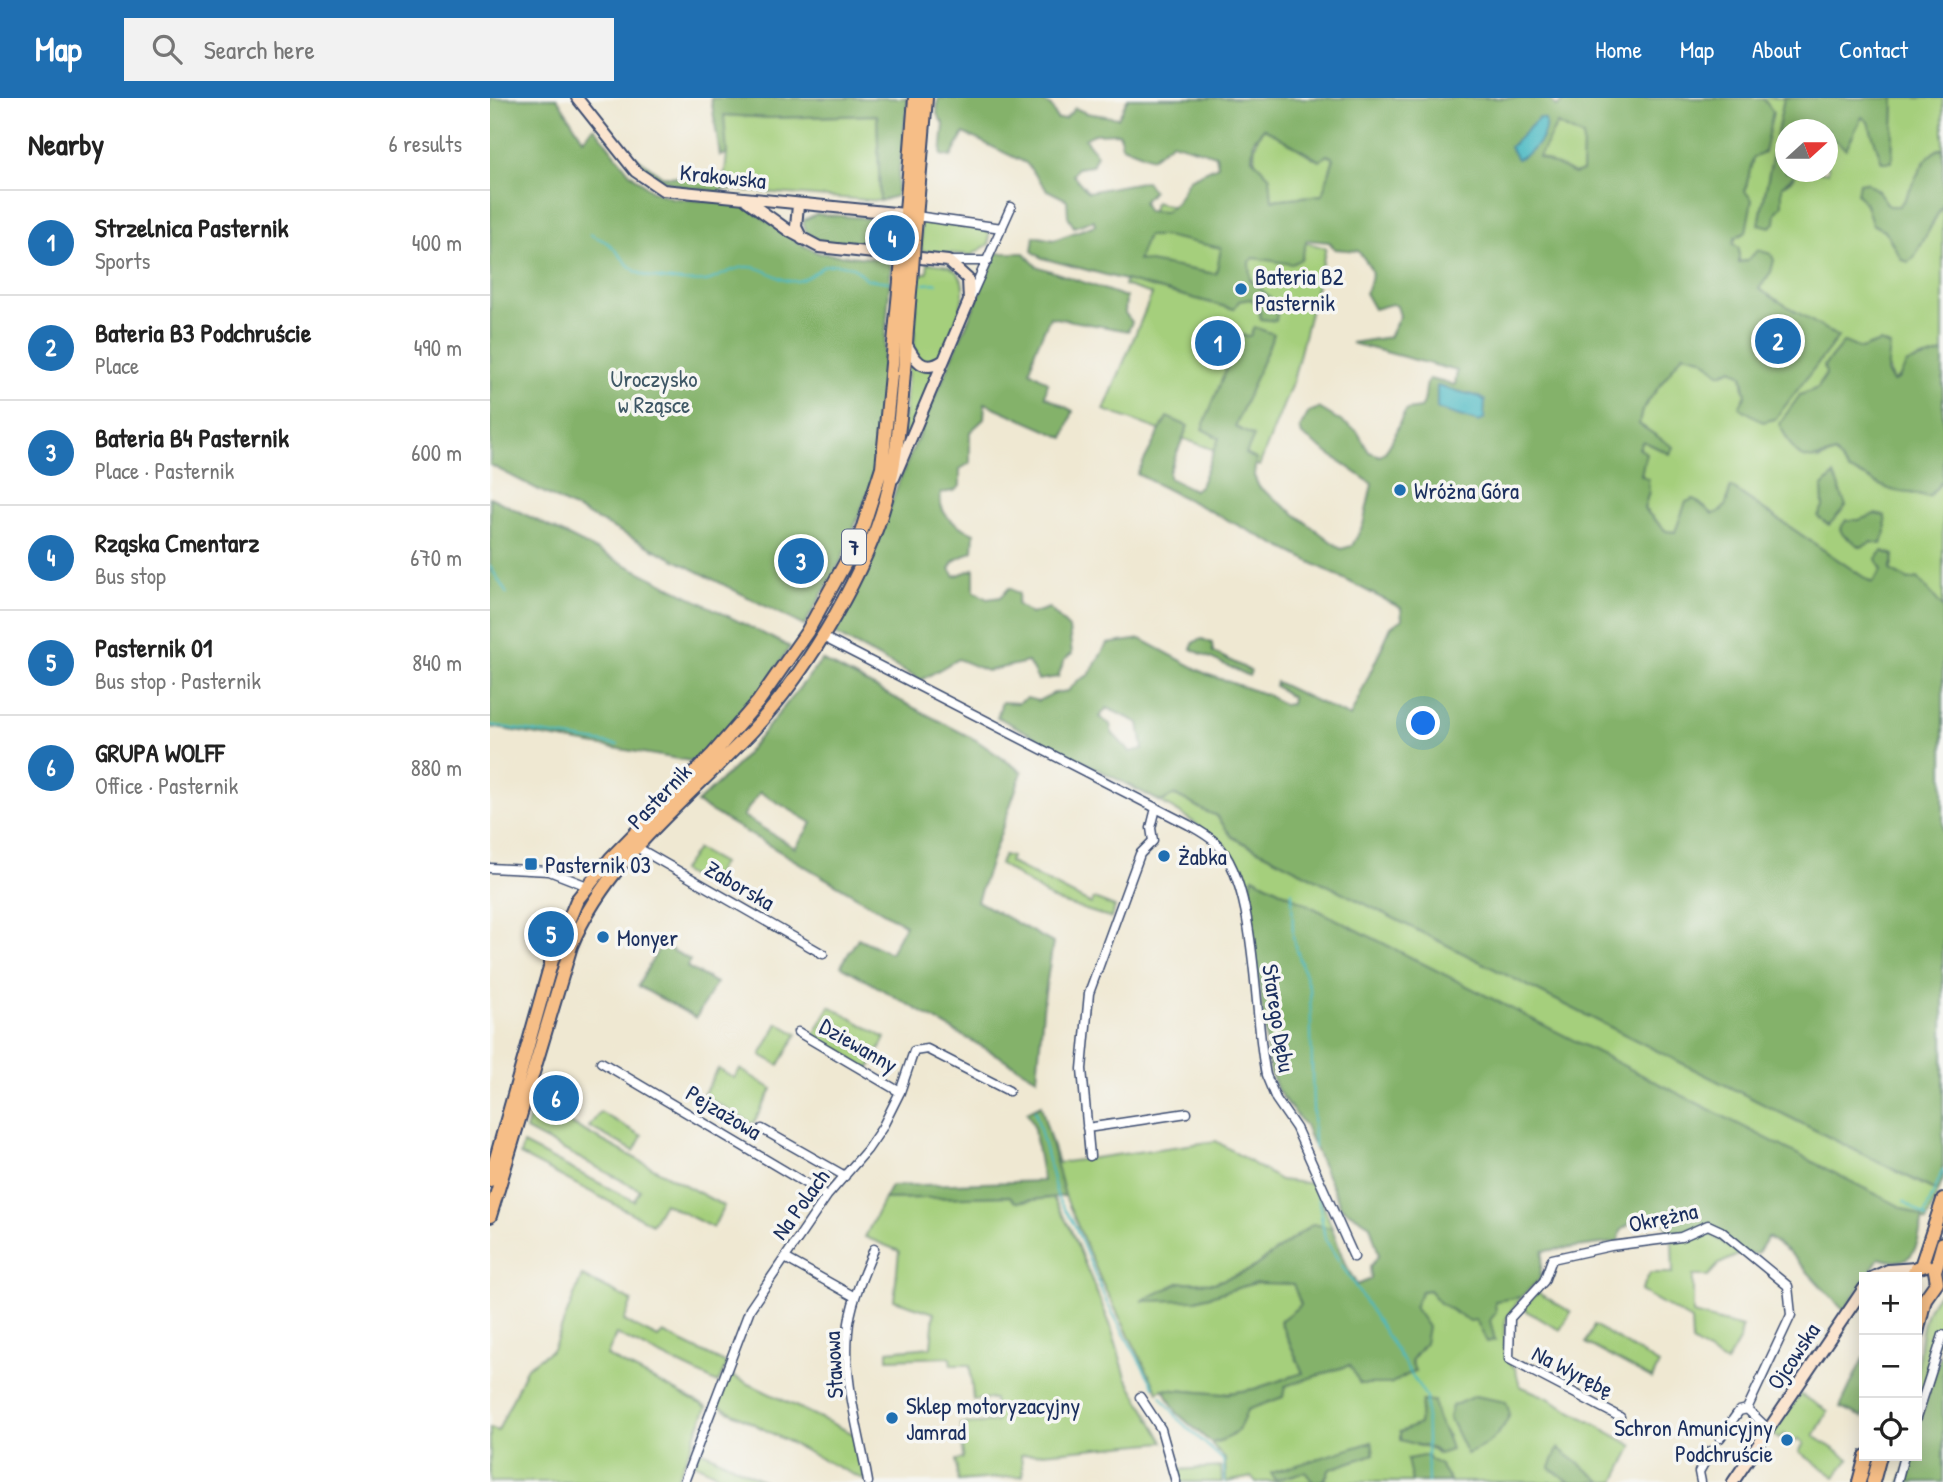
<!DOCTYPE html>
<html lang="en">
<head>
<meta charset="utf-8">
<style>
  :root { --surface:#fff; --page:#f2f2f2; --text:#222; --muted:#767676; --line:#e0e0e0; --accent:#1f6fb2 }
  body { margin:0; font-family:"Patrick Hand",sans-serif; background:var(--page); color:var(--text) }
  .controls { position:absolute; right:21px; bottom:21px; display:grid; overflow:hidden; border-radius:0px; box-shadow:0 4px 18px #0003 }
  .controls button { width:63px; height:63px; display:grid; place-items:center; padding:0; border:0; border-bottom:2px solid var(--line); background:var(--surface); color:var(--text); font:35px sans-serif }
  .compass { position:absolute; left:1285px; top:21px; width:63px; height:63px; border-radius:50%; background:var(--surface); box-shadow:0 4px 18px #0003; rotate:69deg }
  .you { position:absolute; left:934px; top:626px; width:24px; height:24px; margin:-18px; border:5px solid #fff; border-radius:50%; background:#1a73e8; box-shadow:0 0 0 10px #1a73e833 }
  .badge { display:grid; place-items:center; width:46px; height:46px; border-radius:50%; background:var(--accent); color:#fff; font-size:23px; font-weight:700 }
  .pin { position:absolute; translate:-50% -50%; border:4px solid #fff; box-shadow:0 2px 7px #0006 }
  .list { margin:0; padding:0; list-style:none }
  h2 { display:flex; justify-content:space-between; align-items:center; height:91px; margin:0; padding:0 28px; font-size:30px }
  h2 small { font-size:23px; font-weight:400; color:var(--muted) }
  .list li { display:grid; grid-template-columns:46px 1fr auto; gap:21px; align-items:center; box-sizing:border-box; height:105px; padding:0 28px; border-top:2px solid var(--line) }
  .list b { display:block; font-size:26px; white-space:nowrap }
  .list p { margin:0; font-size:23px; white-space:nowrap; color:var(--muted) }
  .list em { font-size:23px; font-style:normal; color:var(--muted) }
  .icon { flex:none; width:38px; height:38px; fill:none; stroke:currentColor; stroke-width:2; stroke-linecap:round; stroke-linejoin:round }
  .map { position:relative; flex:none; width:1453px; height:1384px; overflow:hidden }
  header { display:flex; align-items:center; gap:42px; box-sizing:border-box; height:98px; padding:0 35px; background:var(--accent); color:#fff }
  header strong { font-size:33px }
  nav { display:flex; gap:38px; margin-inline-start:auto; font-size:24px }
  .search { width:490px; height:63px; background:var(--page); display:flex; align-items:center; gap:18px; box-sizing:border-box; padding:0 24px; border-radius:0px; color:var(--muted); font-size:26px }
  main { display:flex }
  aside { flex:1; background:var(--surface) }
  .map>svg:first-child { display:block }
</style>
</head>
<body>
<header>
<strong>Map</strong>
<div class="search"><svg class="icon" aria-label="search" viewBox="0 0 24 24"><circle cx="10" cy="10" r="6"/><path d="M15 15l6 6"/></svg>Search here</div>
<nav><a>Home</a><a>Map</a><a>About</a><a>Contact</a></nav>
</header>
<main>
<aside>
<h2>Nearby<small>6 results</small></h2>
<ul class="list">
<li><span class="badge">1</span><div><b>Strzelnica Pasternik</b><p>Sports</p></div><em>400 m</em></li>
<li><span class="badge">2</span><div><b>Bateria B3 Podchruście</b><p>Place</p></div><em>490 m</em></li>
<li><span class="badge">3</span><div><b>Bateria B4 Pasternik</b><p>Place · Pasternik</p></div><em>600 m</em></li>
<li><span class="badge">4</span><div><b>Rząska Cmentarz</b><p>Bus stop</p></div><em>670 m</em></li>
<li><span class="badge">5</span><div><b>Pasternik 01</b><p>Bus stop · Pasternik</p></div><em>840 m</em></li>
<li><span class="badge">6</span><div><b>GRUPA WOLFF</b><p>Office · Pasternik</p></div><em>880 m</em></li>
</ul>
</aside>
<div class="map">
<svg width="1453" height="1384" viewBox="0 0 1453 1384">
  <rect width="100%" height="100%" fill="#f6f6f2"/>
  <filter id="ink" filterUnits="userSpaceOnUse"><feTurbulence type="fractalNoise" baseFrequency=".0143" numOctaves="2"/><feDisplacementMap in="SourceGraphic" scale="14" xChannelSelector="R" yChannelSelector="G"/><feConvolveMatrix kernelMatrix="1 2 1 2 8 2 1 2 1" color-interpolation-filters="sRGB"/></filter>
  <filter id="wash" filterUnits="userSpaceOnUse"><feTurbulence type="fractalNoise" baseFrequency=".00686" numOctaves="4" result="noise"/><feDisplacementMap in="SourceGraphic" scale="28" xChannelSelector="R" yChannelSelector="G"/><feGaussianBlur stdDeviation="1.57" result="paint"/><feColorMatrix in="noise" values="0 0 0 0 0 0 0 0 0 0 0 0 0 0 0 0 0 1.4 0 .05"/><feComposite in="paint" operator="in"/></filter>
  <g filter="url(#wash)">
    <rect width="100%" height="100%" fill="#efe8d2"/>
    <!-- green -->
    <path fill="#a5cf7b" stroke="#607f6c" stroke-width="2" fill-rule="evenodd" d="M1273,0h21l-25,126 23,-19v-19l12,-8 1,-6h33v-37l34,-18 6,5 14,39h10l2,-63h49v50c-23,5 -29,43 -44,58h-10l-11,-15 -12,13 6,20 13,7 17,29 12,-2 29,-54v149l-13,5h-10l-27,24 -13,-40c-21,7 -55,24 -62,46l-18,7 18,65 17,-7 14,18c17,3 31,17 47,20 12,2 21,2 33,6l14,-17v127l-53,-37 4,-15 -11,-4 -7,8 6,11 -10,13 -141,-96c-5,12 -1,22 -17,28l-28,-12 -11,29 -9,-1 -22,-22 5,-18c-7,-14 -16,-35 -6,-50l26,13 3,-7 -33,-23 3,-15 41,-55 19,4 18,16 12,-5 10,6 2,16 93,-54 -79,-48 -12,-28 -7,1 -6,-18 19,-44 -7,-8z
      M233,17l47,3 107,-3 3,86 -157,-12 4,-35z
      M1067,26l27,13 -2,34 -7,3 -37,-17z
      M774,30l55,33 8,-6 7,3 -12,37 -51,5c-12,-26 -27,-46 -7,-72z
      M665,104l171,46 -33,133 -34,85 -155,-56 48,-116 -28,-9z
      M436,122l63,10v14l-18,11 -50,-4v-30z
      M438,165c6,1 17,1 22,4 31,16 -1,68 -11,90l-10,5 -10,-4 -5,-11 3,-74h10z
      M419,263l9,7 18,2 -34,80z
      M684,697c16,5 26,17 42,20l16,22 706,355 -12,30 -673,-345 -4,17c-17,-46 -46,-69 -88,-92z
      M207,751l25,14 -14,24 -27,-16z
      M514,757l7,2 -2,5 82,42 3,-5 21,8 -4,11 -57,-18 -54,-36z
      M340,908l55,32 -16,32 -57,-32z
      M288,925l19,11 -18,31 -18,-10z
      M228,971l16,9 6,-9 32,20 -19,35 -50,-29z
      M44,1006l190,102 -11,22 -49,-25 -12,21 -132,-69 3,-11 111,57 6,-11 -114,-60z
      M110,1014l42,24 -8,15 -45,-24z
      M556,1026l12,39 158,-22 64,39 35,4 17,44 -19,-4 -63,46 -36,13 -33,-1 -38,18h53l59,-17h38l8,22 -21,16 23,52 -49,16 -31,5 -60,-5 -5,3 -56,-109 -37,-87z
      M521,1098l4,6 38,-4 17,30 40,96 16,53 38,65 -143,13 2,21 -65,5 -2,-21 7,-1 -2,-35 35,-2 -2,-23 -21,1 -3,-35h-19l-1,-8 -62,2v-8l43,-4 3,-34 -40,-13 5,-49 -34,-14 19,-38z
      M1214,1131l36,25 -21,10 -11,12h-15v38l49,13 -2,12 -14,24 -34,-21 -1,-22 -50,-29 9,-18h23l-1,-32z
      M92,1178l50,25 -8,20 34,17 5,-5 64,31 -9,19 -102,-49 -9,22 100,51 -31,75h-186v-54l8,3 29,-64 26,-18z
      M939,1192c19,21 33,31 61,30l5,-19 26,-4 -15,22 -2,15 1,24 10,10 5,18 26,11 87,49 -18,36h-12l-44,-33 -9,19 20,14h-119l-12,-18 -31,-5 4,23h-96l9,-2 5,-11 44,-15 -2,-12 -97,38 30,-8 8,10h-57l-4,-5 -26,5 -1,-23 -14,-16c22,-4 29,-11 36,-34l36,-12 1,-11 67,-21 64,6 -4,-10 14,-18 -11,-37 7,-15zM945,1323l13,15 -15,13 -17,-4 -16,-13z
      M1047,1194l34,20 -11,18 -32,-18 -3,-5z
      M1453,1194v33l-26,83c0,-24 -1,-106 26,-116z
      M1104,1227l65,39 -7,15 -66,-36z
      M238,1276l128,61 9,45c-51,-23 -100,-51 -150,-76z
      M1310,1296l28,17 -14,25 35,23 -14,18 -36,-25 5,-8 -6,-5 -3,3 -11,-8 -5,5 -7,-5z
      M209,1351l67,33h-34l-38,-19z
      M731,1369l1,15h-44l-2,-12z"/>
    <!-- forest -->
    <path fill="#84b26b" stroke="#507064" stroke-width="2" fill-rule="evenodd" d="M0,0h67l26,41 11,-12 36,46 22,18 20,7 71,6 57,40 19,9 69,7 3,7 -17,210 -33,84 -37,65 -314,-161z
      M221,0h197l-12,98 -16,5 -3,-86 -107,3 -46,-3 3,39 -7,2z
      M448,0h99l14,8 6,13h8l10,-11 11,5 32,5 10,-20h420l9,9 9,-9h197l10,14 -9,41 -11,5 -8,33 7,9 -6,32 -11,6 -2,6 6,4v14l7,-1 12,-11 13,4 3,6 -3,12 -12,17 79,48 -63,82 -12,3 -24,-15 7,-12 -4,-20 -10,-6 -12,5 -18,-16 -19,-4 -41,56 -3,14 34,23 -3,7 -27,-13 -4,7 7,5 -5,22 7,4 1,12 -5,18 22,22 9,1 11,-30 8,-3 19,15c16,-4 13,-15 18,-27l141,96 10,-13 -6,-11 7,-8 11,5 -4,14 19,10 9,-2 25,29v572l-5,13 -706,-355 -16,-22c-16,-3 -26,-15 -42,-20l-13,7 -164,-85 5,-15 16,1 9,-5 11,3 16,-8 14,-2 9,-10 12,-6 18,-31 34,-5 65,35 61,21 17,10 7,-1 1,-6 -17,-12 1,-4 74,35 41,-90 11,-8 -1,-11 -264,-134 30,-57 21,9 -19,46v6l25,12 6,-4 19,-48 -17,-9 38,-94 10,1 4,-9 20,7 -39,93 19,9 -8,18 10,5 -2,17 5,11 82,62 11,-3 11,-21 9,-41 -70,-49 -2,-7 9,-16 10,-4 38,23 12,21 11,4c14,-9 16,-33 27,-46l14,-2c7,-9 2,-20 8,-29l26,6 2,-14 -106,-28 38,-6 11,-21 -3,-10 -5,-2 -18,5 -9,-16c12,-20 7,-25 -7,-42l-23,-2 -6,-7 -22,-2 -6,19 -9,5 -38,-6 -5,4 1,17 28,26 -2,16 -16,-2 -1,-12 -8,-8 -12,2 -5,8 -192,-51 -10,-7 2,-15 20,4 41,-15 -1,-5 -20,7 -6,-11 -1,-16 -20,-10 -21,-27 -62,-30 -13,24 -10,-2 3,-30 -7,-11zM1067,26l26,13 -1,34 -7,3 -36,-17zM774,30l56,33 7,-6 7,3 -12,37 -50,5 -2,-23 -18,-19 2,-18zM629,35l3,13 30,12 20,-16 44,13 2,11 -29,13 -13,24 -11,9 -18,-1 -4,-9 10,-11 -7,-10 -58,11 -15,-17 4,-7 15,-2 5,-11 -12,-16 9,-5zM657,138h17l57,12 -5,26 -78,-14zM617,610l32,15 4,26 -13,3 -18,-19 -2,-9 -11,-7z
      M1294,0h110l-2,64h-10l-14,-40 -6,-5 -16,32 -18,-14v-5h-42v42h9v3l-13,11v19l-6,8 -1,10 -5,4 -11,-3z
      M1453,50v56l-29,54 -6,4 -6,-2 -17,-29 -13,-7 -6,-20 -9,-10 2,-11 7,-1 12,9 11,15h10c15,-15 21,-53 44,-58z
      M145,58l27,20 38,2 8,-6 17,4 -2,13 -4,3c-37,-5 -58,-6 -87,-33z
      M326,116l73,6 5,7 -1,15 -12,-1 -2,5c-18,0 -80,2 -75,-26z
      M507,155h27l12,13 90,31 -1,16 7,9 -4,9 -78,-14 -15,33 -5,21 18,11 -3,14 28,15 -9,27 -79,-35 -1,16 -14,13v31l-10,6v17l-6,5 -13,2c-4,23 16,33 33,40l-1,18 -18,9 -5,9 5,7 19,-7v22l13,8 14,-2 8,-9 10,6 -2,10 14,10 18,-6 20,20 3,26 -8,6 -6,17 -20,3 -10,-18 -41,9 -29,-12 -37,21 -88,-47 42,-84 24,-68z
      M1354,244l17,7 19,-7 10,4 -3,26 6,10 6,-4 8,-15 36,-10v127l-14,17c-12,-4 -21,-4 -33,-6 -16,-3 -30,-17 -47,-20l-14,-18c-37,14 -39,1 -56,-29l21,-29 18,-7 8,-14 -2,-8z
      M1344,377l12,31 -17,19 -11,-8 5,-10 -1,-20z
      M0,399l300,150c-22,32 -62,104 -100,114l-200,-34z
      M1385,416l10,2 1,16 -5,12 -9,-2 -11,5 -18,-12 -3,-6 6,-9h13z
      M712,541l10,4 1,9 38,19 -2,5 -58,-27 3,-7z
      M332,562l154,80 46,32 -45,129 76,42 -9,56 -7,79 -196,-112 17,-28 32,15 15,-28 -208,-122 40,-38zM270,694l52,31 -17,25 -52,-32z
      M763,779l670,341c-6,29 -8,52 -44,40l-35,53 -55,-59 -21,-15 -11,17h-17l-36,-25 -16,10 -16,2 -8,-20h-31l-12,10 -3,11 -75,9 -3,28 -19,18 -26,4 1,12 -6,7 5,20 -8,2 -11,-22 -6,1 -30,-18 -11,-13 -7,1 -8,16 14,20 -3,16 -14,18 4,10 -25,13h-30l-10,-19 -65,21 -2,11 -36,13c-7,22 -14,29 -36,33l-34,-30 -14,-24 60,5 31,-5 49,-16 -23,-52 21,-16 -8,-21 -38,-1 -59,17 -55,1 40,-19 33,1 36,-13 63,-46 19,4 13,36 12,21 14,-6 -1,-12 9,-12 -9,-30 -29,-18 -36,-81 -27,-35 -9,-23 -20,-174z
      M171,846l29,16 -3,7 29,16 -20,35 -58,-32z
      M551,1007l24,91 -50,6 -5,-6 -126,3 7,-13 152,-5 -10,-57 -6,-12z
      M1453,1248v136h-42l8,-26h8v-25z
      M1374,1258v56l-1,5 -23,-10z
      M985,1298l31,6 4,12c-9,21 -22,32 -43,40l-18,-37 3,-11z
      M932,1303h12c2,26 12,26 17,49l-12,4 -6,-5 -33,-9v-8l19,-8z
      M882,1344l2,12 -44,15 -6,11 -11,2 -8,-10 -30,8 -4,-7z
      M1068,1350l45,34h-33l-20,-14z
      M938,1357l3,5 8,4 12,18h-39l-5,-23z"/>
    <!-- water -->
    <path fill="#4ab9c2" stroke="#327490" stroke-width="2" d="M1049,20l6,1c3,18 -12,34 -28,40l-7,-12z
      M947,288l43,11 5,4 -1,18 -5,3 -39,-12 -3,-2z"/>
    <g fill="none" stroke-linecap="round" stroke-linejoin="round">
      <!-- stream -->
      <path stroke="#4ab9c2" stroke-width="2" d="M100,136c6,4 14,6 19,10 11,9 19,25 32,30 10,5 58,10 69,6 11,-4 22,-12 35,-13 33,-2 38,34 78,-1l13,-2 17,3 14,12 23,3
        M435,186l12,-1
        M0,468l17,28
        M0,627l128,20
        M802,794l1,46 17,53 4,157
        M545,1012l23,89 17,27 32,77 47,84
        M827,1092l8,49 101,158 2,85
        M1414,1103l23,17
        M1434,1118l19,-46
        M671,1298l18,24 44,40 2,22"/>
    </g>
  </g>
  <g filter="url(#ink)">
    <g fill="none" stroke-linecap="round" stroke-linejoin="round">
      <!-- street casing -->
      <g stroke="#3b4b6f" stroke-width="11">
        <path id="street" d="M426,118l86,12
          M458,163h40
          M480,200l41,-91
          M331,538l368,189c9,5 20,11 27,18 42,41 37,171 50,232l10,24 20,29 58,129
          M148,750l185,106
          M0,770l59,3 41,16
          M308,934l102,60
          M111,964l226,134
          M597,1030l100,-15
          M272,1031l83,47
          M600,1058l-8,-87 7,-76 51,-139 13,-13 -2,-13 5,-20
          M295,1160l70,39
          M650,1299l21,32 15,53
          M1130,1319l-111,-58 1,-41 34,-37 8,-22 59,-13 70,-9 27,-12 13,6 67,55 3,29 -44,94 22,21
          M1427,1319l26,-82
          M1230,1340l19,-27 8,-2
          M194,1384l66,-173 77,-113 40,-46 15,-22 18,-36 14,-41 13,-2 82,42
          M378,1384c-8,-48 -25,-101 -20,-150 2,-29 15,-56 26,-83
          M1211,1384l-2,-10 12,-21
          M1407,1384l7,-26"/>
      </g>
      <!-- secondary casing -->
      <g stroke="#3b4b6f" stroke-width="14">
        <path id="secondary" d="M87,0l58,73 28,19 242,24
          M256,102l43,31 30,16 129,14 20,18 1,22 -75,177
          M308,107l-2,22 6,12
          M415,243c9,18 18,34 39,19
          M1383,1179l15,-7 28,-2
          M1243,1384l131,-194"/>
      </g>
      <!-- primary casing -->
      <g stroke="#3b4b6f" stroke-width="16">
        <path id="primary" d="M414,139l11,-139
          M424,144l12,-144
          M0,1082l62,-220 25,-60 34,-42 102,-104 45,-52 49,-70 53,-96 22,-69 18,-186
          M0,1118l81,-270c35,-86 117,-148 180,-214 57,-61 121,-167 139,-249 14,-65 14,-134 21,-201
          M1431,1168l22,-66
          M1422,1179l4,-9 10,-3
          M1427,1235l8,-34 12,-17 -2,-11 8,-28
          M1369,1384l7,-26
          M1383,1384l7,-26"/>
      </g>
      <!-- street -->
      <use href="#street" stroke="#fff" stroke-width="8"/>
      <!-- secondary -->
      <use href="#secondary" stroke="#fbe5cf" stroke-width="10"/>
      <!-- primary -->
      <use href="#primary" stroke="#f6be87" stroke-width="12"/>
      <!-- primary-bridge casing -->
      <g stroke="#3b4b6f" stroke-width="16" stroke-linecap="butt">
        <path id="primary-bridge" d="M410,183l4,-44
          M421,184l3,-40"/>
      </g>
      <!-- primary-bridge -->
      <use href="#primary-bridge" stroke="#f6be87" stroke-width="12"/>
    </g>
  </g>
  <!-- markers -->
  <g fill="#1f6fb2" stroke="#f6f6f2" stroke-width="2.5">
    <circle cx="751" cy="191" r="7"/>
    <circle cx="910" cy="392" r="7"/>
    <circle cx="674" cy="758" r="7"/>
    <rect x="34" y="759" width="14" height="14" rx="3.5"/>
    <circle cx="113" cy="839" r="7"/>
    <circle cx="402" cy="1320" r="7"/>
    <circle cx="1297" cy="1342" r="7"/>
  </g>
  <g text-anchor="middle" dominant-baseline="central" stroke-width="7" stroke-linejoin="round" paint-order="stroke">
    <!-- shield labels -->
    <rect fill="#f6f6f2" stroke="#5d6b8a" stroke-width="2" x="352" y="431.5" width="24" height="35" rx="5"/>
    <g font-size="21" font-weight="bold" fill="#1b2f5e">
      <text x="364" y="449">7</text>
    </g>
    <!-- street labels -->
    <g font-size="23" fill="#1b2f5e" stroke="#f6f6f2">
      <text transform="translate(233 78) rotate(6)">Krakowska</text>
      <text transform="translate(169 698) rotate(-46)">Pasternik</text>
      <text transform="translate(250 787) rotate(30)">Zaborska</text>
      <text transform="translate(789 920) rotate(81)">Starego Dębu</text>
      <text transform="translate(369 947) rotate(30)">Dziewanny</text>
      <text transform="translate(234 1014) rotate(31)">Pejzażowa</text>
      <text transform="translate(310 1106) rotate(-54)">Na Polach</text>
      <text transform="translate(1173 1119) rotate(-12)">Okrężna</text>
      <text transform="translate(1303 1258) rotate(-56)">Ojcowska</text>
      <text transform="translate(343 1267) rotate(-93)">Stawowa</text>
      <text transform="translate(1083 1273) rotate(27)">Na Wyrębę</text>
    </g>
    <!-- poi labels -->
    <g font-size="23" fill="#1b2f5e" stroke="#f6f6f2" text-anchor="start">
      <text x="765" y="178">Bateria B2<tspan x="765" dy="26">Pasternik</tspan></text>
      <text x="924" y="392">Wróżna Góra</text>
      <text x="688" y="758">Żabka</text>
      <text x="55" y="766">Pasternik 03</text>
      <text x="127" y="839">Monyer</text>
      <text x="416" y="1307">Sklep motoryzacyjny<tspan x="416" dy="26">Jamrad</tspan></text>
      <text x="1283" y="1329" text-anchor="end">Schron Amunicyjny<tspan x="1283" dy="26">Podchruście</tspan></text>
    </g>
    <!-- park labels -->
    <g font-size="23" fill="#3e5765" stroke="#f6f6f2">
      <text x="164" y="280">Uroczysko<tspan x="164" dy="26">w Rząsce</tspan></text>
    </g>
  </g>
</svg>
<div class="controls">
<button>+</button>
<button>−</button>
<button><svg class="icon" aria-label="locate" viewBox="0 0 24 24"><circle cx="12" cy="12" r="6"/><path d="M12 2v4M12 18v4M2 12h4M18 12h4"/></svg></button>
</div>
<svg class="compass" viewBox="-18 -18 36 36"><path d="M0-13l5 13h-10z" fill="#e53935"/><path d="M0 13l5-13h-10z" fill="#767676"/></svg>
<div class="you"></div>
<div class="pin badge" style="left:728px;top:245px">1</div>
<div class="pin badge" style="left:1288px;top:243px">2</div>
<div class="pin badge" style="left:311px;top:463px">3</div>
<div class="pin badge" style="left:402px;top:140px">4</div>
<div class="pin badge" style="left:61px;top:836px">5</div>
<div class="pin badge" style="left:66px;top:1000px">6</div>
</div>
</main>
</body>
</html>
